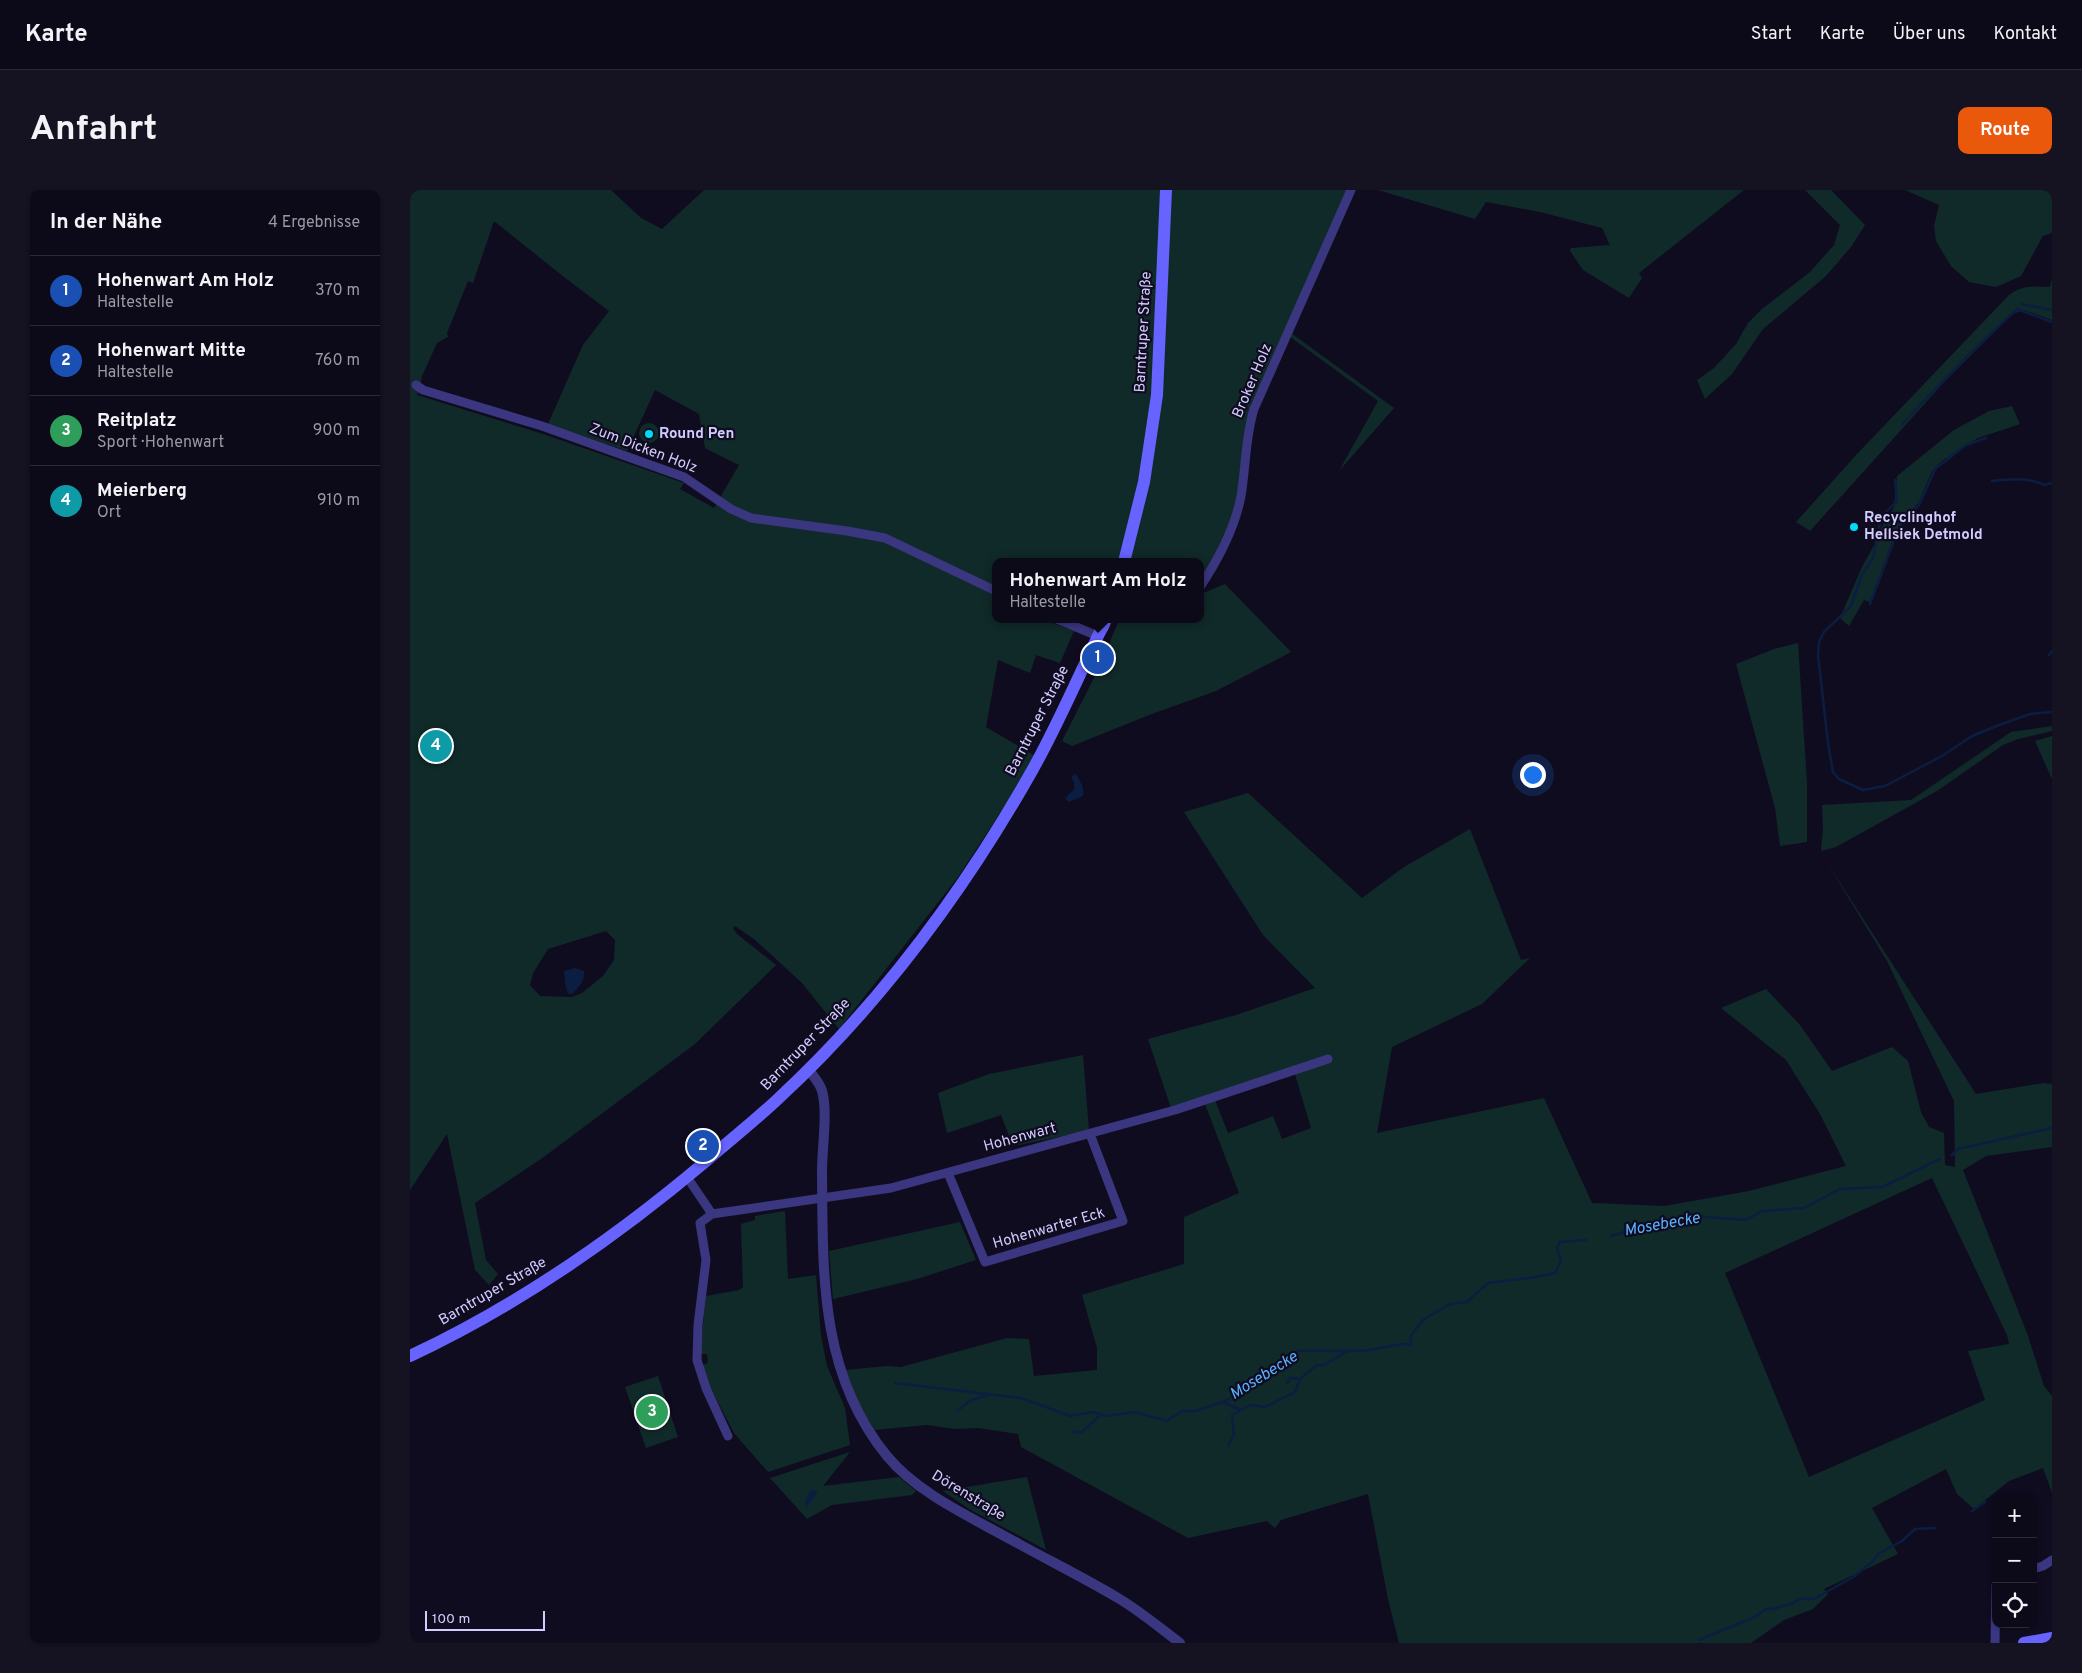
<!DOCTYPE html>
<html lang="de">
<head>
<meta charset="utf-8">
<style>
  :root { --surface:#0c0918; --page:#151221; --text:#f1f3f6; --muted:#9a9aa2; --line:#2c2a37; --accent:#ea580c }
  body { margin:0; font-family:Overpass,sans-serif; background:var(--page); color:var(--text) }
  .controls { position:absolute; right:15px; bottom:15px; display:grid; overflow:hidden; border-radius:10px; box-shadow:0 1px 4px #0004 }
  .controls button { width:45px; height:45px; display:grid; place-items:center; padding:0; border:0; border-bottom:1px solid var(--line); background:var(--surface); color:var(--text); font:25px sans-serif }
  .scale { position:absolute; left:15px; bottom:12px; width:120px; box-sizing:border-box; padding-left:5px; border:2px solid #d2ccff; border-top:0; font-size:14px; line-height:18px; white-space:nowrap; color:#d2ccff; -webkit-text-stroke:4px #100c20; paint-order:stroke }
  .you { position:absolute; left:1122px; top:584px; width:18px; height:18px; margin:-12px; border:4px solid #fff; border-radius:50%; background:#1a73e8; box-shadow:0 0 0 8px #1a73e833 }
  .badge { display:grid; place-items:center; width:32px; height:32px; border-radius:50%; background:var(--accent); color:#fff; font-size:16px; font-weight:700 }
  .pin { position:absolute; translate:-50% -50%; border:2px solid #fff; box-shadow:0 1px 5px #0006 }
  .popup { position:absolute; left:582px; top:368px; width:212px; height:65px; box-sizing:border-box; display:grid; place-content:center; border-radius:10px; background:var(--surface); filter:drop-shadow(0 1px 4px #0005); font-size:16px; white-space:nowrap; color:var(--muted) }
  .popup b { font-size:19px; color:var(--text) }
  .popup::after { content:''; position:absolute; left:50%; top:100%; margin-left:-10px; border:10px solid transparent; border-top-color:var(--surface) }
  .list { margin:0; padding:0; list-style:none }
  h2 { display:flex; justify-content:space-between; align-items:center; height:65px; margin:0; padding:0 20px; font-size:21px }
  h2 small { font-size:16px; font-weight:400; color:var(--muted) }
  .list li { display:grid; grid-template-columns:32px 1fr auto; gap:15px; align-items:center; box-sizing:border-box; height:70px; padding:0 20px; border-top:1px solid var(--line) }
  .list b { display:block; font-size:19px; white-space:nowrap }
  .list p { margin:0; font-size:16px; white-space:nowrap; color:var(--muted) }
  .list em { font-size:16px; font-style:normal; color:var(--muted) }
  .icon { flex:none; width:28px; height:28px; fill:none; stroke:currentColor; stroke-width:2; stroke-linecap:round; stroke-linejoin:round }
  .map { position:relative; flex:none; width:1642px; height:1453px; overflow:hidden; border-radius:10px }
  header { display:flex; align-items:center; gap:30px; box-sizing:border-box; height:70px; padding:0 25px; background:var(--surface); border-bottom:1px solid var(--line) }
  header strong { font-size:24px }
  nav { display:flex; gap:28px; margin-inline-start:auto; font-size:18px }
  .intro { display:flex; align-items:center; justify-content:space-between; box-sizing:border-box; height:120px; padding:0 30px }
  h1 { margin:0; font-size:35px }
  .button { padding:12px 22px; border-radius:10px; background:var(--accent); color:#fff; font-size:18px; font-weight:700 }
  main { display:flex; gap:30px; padding:0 30px }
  aside { flex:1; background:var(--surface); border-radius:10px; box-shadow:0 1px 4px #0004 }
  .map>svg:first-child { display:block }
</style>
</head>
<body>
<header>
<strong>Karte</strong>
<nav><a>Start</a><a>Karte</a><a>Über uns</a><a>Kontakt</a></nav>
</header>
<div class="intro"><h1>Anfahrt</h1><a class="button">Route</a></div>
<main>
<aside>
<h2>In der Nähe<small>4 Ergebnisse</small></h2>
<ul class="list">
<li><span class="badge" style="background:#1a4fb4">1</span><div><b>Hohenwart Am Holz</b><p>Haltestelle</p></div><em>370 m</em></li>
<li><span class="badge" style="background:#1a4fb4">2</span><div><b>Hohenwart Mitte</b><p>Haltestelle</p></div><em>760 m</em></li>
<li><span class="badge" style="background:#2e9e5b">3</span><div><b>Reitplatz</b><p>Sport · Hohenwart</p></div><em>900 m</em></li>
<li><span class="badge" style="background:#0f9aa8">4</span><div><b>Meierberg</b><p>Ort</p></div><em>910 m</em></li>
</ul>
</aside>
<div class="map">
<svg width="1642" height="1453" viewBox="0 0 1642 1453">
  <rect width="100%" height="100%" fill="#100c20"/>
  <!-- green -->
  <path fill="#102a29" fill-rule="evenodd" d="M0,0h201l30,28 21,11 42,-39h645l-97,219 -16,102 -35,72 -1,-21h-204v57h46l32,12 -14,32 -24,-8 -6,18 -32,-13 -12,67 51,30 -79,120 -119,152 -37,-46 -48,-44 -19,-13 -2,2 4,6 39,31 -81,79 -154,115 -66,44 11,57 12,14 -9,11 -14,-15 -28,-136 -37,56zM84,31l70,56 45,34 -26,34 -35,79 79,27 28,-61 44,24 6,34 34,17 -25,43 -34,-19 4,-6 -141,-49 -126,-39 3,-5 2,-14 15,-33 11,-6 -1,-4 21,-52 5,2zM196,741l9,9 -1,20 -11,16 -21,17 -10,4 -32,-1 -10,-11 3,-12 15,-24z
    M968,0h366l-105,83 3,5 -13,20 -46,-28 -13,-19 1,-3 39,-3 -8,-17 -62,-16 -54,-10 -11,17z
    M1395,0h26l34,35 -14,22 -25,29 -63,53 -31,45 -27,25 -8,-19 17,-12 22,-24 12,-21 14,-14 48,-37 24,-27 6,-20z
    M1495,0h147v43l-9,3 -22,40 -25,11 -27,-5 -18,-16 -15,-25 -2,-15 5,-21z
    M1642,89v41l-28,-10 -12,4 -66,66 -136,151 -14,-9 61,-68 152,-159c13,-10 25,-9 41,-8z
    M881,143l103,75 -55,63 39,-70 -89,-65z
    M1602,216l8,18 -42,14 -36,23 -10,10 -13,31 -19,23 -8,17 -22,60 -6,-2 -15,26 -9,-8 22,-51 14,-25 5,-14 13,-21 3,-31 57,-46 35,-19z
    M229 243a10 10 0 1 1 20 0a10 10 0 1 1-20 0Z
    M815,394l66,68 -75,39 -67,24 -77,31 -10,-5 34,-67 23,-54 81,-1 1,-25z
    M1388,453l9,140v59l-27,4 -5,-38 -39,-144 38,-15z
    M1642,536v5l-34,8 -15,6 -66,46 -101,56 -15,4 2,-23 -1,-23 89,-5 100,-68z
    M1642,546v43l-17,-38z
    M838,603l114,105 42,-31 66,-38 51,131 9,-2 -48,46 -90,43 -15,86 167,-35 48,105 72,3 85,-15 97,-25 -26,-52 -34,-54 -65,-52 45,-19 34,36 32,46 60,-24 16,14 13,51 8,15 15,6 1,32 10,2 -1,-66 -67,-140 -61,-100 150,233 68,-11 8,1v63l-66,9 -23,14 65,166 16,50 8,10v97l-9,-25 -34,13 -35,28 -17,-15 -11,-25 -74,39 26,46 -74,35 4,5 -15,15 -29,11 -33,23h-352l-11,-44 -20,-105 -87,26 -6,8 -8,-7 -79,17 -167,-91 -3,-13 -40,-6 -23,1 -28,-4 -53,5 -17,-29 -11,-31 40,-4 15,1 106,-29 22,1 5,37 63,-6v-22l-15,-53 102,-31v-47l55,-24 -34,-89 10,-4 13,33 45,-17 9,23 29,-11 -17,-57 -123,37 -23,-69 88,-24 79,-27 -52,-53 -79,-123zM1522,988l75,157 2,9 -41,7 17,49 -176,77 -84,-204z
    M673,865l6,76 -76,15 -12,-31 -54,18 -9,-40 51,-19z
    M375,1021l3,68 28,-4 5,61 6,30 18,42 5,37 -82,27 -34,-39 -26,-50 -6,-18 6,-2 -1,-9h-7l6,-58 33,-6 4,-3 -2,-63 14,-4v-4z
    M550,1032l16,38 -59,19 -84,20 -4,-48z
    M248,1186l20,61 -32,11 -21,-61z
    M440,1262l-27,34 76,-9 17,14 -4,4 -80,10 -25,14 -37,-41z
    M617,1287l19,73 -77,-41 -26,-18z"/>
  <!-- water -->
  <path fill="#0b1e41" d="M666,584c4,7 9,14 7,22l-14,6 -4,-4 9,-8v-8l-3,-5z
    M165,778l9,3c1,10 -5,16 -12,23h-4l-3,-11 -1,-12z
    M402,1299l6,3 -12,16 -1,-8z"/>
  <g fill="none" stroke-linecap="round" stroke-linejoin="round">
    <!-- stream -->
    <path stroke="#0b1e41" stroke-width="2.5" d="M1611,114l31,6
      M1492,234l67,-70 48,-45 35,13
      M1485,290l2,21 -13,13 -5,13 -6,31 -11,17 -11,31 -27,26 -5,10 -1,13 10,88 5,29 6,7 24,11 22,-4 57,-30 30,-20 27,-11 31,-11 22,-2
      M1582,291c17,-2 37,-4 52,4l8,-2
      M1460,414l29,-77 20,-22 16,-36 31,-24 20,-7
      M1639,465l3,-4
      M1542,965l6,-6 94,-21
      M1201,1046l11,-3 5,-5 22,3 33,-7 12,-8 52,4 16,-9 42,-3 36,-19 42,-2 58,-28
      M485,1193l126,15 49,18 23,-4 13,4 29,-4 32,9 15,-10h13l28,-9 39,-23 35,-28h65l41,-7 8,1v-10l12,-15 27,-16 17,-2 21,-19 48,-6 19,-4 6,-12 -4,-13 3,-6 26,-2
      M877,1193l3,-5 10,1
      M813,1212l18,8 9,-5 15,2 30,-15 5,-13 17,-14h7l23,-14
      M548,1220l13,-10 17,-5
      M662,1242h10l19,-18
      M818,1256l6,-12 -2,-19 9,-5
      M1562,1321l13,-9
      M1289,1450l56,-23 11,-8h6l19,-5 8,-5h15l39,-22 20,-16 5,-7 24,-13 13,-12 20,-1"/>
    <!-- minor -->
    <path stroke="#3a3780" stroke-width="9" d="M6,195l7,5 119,36 142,51 47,32 20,9 96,13 38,7 111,53
      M790,397c18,-27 35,-59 41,-91 5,-29 4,-58 13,-87l97,-219
      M647,429l41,17
      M538,983l37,89 138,-41 -33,-87
      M277,987l25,37 -12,9 6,37 -8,65 -1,35 9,28 22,48
      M302,1024l179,-26 284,-78 153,-51
      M1623,1379l10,-3 9,-6
      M1585,1453l1,-58"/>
    <!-- tertiary -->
    <path stroke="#3a3780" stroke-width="10" d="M398,879c5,7 12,14 14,22 6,20 0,57 0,80 1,101 -3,202 65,285 32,39 88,63 132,88 33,18 67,35 99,54 22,13 42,30 62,45"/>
    <!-- secondary -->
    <path stroke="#6763ff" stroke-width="12" d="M714,372l20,-80 13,-87 9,-205
      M0,1166c107,-50 205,-118 295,-194 25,-22 51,-42 75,-65 101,-94 186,-209 253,-328 24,-43 43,-87 64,-131 3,-7 7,-12 9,-19
      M1614,1453l28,-5"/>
  </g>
  <!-- markers -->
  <g fill="#00dcf7" stroke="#100c20" stroke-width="2">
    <circle cx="239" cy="244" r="5"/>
    <circle cx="1444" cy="337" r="5"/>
  </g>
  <g text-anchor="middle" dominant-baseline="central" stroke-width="4.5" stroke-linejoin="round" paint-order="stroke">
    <!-- street labels -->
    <g font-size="15" fill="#d2ccff" stroke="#100c20">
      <text transform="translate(734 142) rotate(-87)">Barntruper Straße</text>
      <text transform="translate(843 191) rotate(-67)">Broker Holz</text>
      <text transform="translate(233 259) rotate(21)">Zum Dicken Holz</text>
      <text transform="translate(628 531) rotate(-63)">Barntruper Straße</text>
      <text transform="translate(396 855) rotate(-46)">Barntruper Straße</text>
      <text transform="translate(610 948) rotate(-15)">Hohenwart</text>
      <text transform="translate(639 1039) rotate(-16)">Hohenwarter Eck</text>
      <text transform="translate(83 1102) rotate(-30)">Barntruper Straße</text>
      <text transform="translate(558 1306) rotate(31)">Dörenstraße</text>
    </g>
    <!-- poi labels -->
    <g font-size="15" font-weight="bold" fill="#d2ccff" stroke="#100c20" text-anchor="start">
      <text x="249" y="244">Round Pen</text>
      <text x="1454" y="328">Recyclinghof<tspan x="1454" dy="17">Hellsiek Detmold</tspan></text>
    </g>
    <!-- water labels -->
    <g font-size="16" font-style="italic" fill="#5ab1ff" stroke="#100c20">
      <text transform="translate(1252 1035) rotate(-10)">Mosebecke</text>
      <text transform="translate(854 1186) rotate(-32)">Mosebecke</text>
    </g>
  </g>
</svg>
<div class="controls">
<button>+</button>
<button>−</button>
<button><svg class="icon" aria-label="locate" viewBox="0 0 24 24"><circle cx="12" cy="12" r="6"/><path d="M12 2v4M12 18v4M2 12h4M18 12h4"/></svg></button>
</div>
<div class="scale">100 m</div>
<div class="you"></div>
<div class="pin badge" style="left:688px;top:468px;background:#1a4fb4">1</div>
<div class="popup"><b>Hohenwart Am Holz</b>Haltestelle</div>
<div class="pin badge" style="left:293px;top:956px;background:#1a4fb4">2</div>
<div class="pin badge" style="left:242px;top:1222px;background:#2e9e5b">3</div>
<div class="pin badge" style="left:26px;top:556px;background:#0f9aa8">4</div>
</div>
</main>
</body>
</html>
